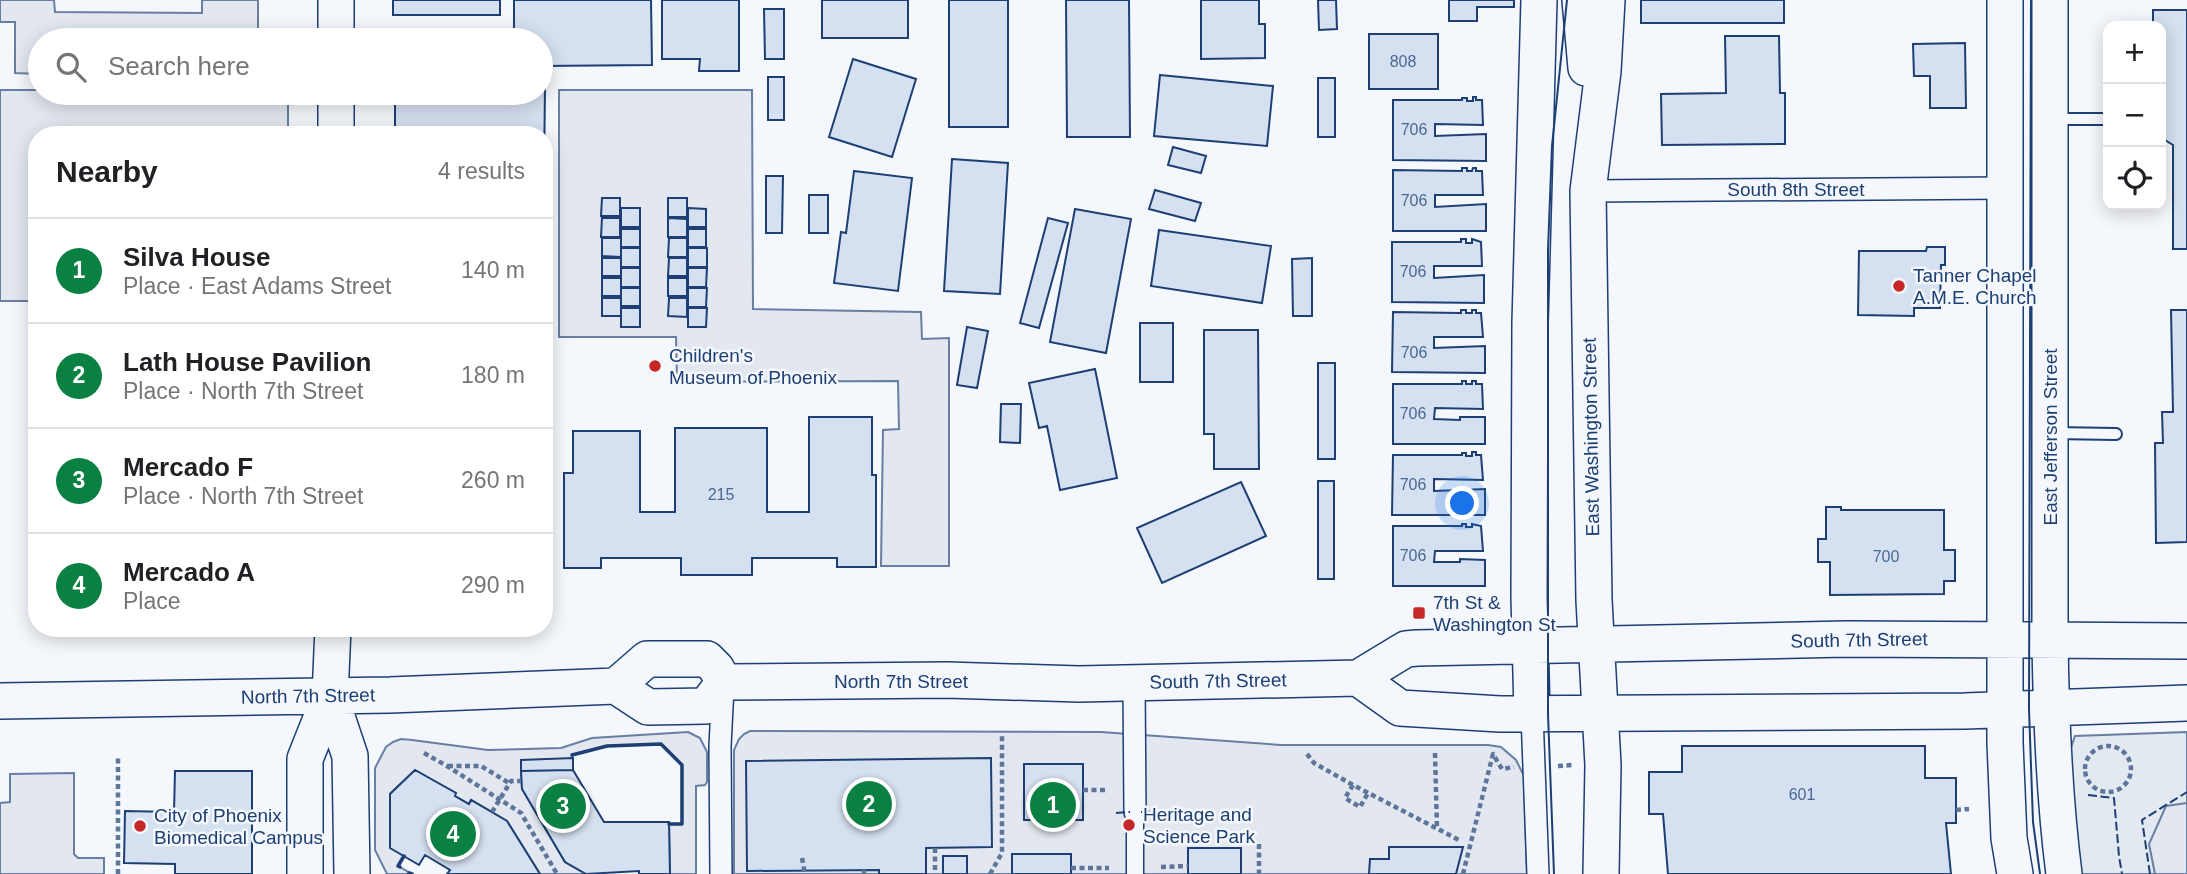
<!DOCTYPE html>
<html lang="en">
<head>
<meta charset="utf-8">
<style>
  :root { --surface:#fff; --page:#f6f6f6; --text:#202124; --muted:#757577; --line:#e0e0e0; --accent:#0b8043 }
  body { margin:0; font-family:Arial,sans-serif; background:var(--page); color:var(--text) }
  .controls { position:absolute; right:21px; top:21px; display:grid; overflow:hidden; border-radius:14px; box-shadow:0 4px 18px #0003 }
  .controls button { width:63px; height:63px; display:grid; place-items:center; padding:0; border:0; border-bottom:2px solid var(--line); background:var(--surface); color:var(--text); font:35px sans-serif }
  .you { position:absolute; left:1463px; top:504px; width:24px; height:24px; margin:-18px; border:5px solid #fff; border-radius:50%; background:#1a73e8; box-shadow:0 0 0 10px #1a73e833 }
  .badge { display:grid; place-items:center; width:46px; height:46px; border-radius:50%; background:var(--accent); color:#fff; font-size:23px; font-weight:700 }
  .pin { position:absolute; translate:-50% -50%; border:4px solid #fff; box-shadow:0 2px 7px #0006 }
  .list { margin:0; padding:0; list-style:none }
  h2 { display:flex; justify-content:space-between; align-items:center; height:91px; margin:0; padding:0 28px; font-size:30px }
  h2 small { font-size:23px; font-weight:400; color:var(--muted) }
  .list li { display:grid; grid-template-columns:46px 1fr auto; gap:21px; align-items:center; box-sizing:border-box; height:105px; padding:0 28px; border-top:2px solid var(--line) }
  .list b { display:block; font-size:26px; white-space:nowrap }
  .list p { margin:0; font-size:23px; white-space:nowrap; color:var(--muted) }
  .list em { font-size:23px; font-style:normal; color:var(--muted) }
  .icon { flex:none; width:38px; height:38px; fill:none; stroke:currentColor; stroke-width:2; stroke-linecap:round; stroke-linejoin:round }
  .map { position:relative; flex:none; width:2187px; height:874px; overflow:hidden }
  .search { position:absolute; background:var(--surface); box-shadow:0 4px 18px #0003; left:28px; top:28px; width:525px; height:77px; display:flex; align-items:center; gap:18px; box-sizing:border-box; padding:0 24px; border-radius:38px; color:var(--muted); font-size:26px }
  .panel { position:absolute; background:var(--surface); box-shadow:0 4px 18px #0003; left:28px; top:126px; width:525px; height:511px; border-radius:28px }
  .map>svg:first-child { display:block }
</style>
</head>
<body>
<div class="map">
<svg width="2187" height="874" viewBox="0 0 2187 874">
  <rect width="100%" height="100%" fill="#f4f7fb"/>
  <!-- green -->
  <path fill="#e3e9f0" stroke="#687fa3" stroke-width="2" d="M2187,732v142h-112l-6,-121 6,-17z"/>
  <!-- parking -->
  <path fill="#e3e8f0" stroke="#687fa3" stroke-width="2" d="M0,0h54l1,12 147,1v-13h56v40h-218v34l-25,-1v-51h-15z
    M0,90h40v3h248v42h-251v166h-37z
    M559,90h193l1,219 168,3 1,27 27,-1v228h-68l2,-136 16,-1 -1,-48 -221,1 -1,-45h-117z
    M750,731l351,1 180,13h207l13,2 15,13 8,16 3,98h-793v-124l5,-11 5,-5z
    M688,732l12,6 7,14v30l-2,3 -9,1v88h-26l-1,-50h13v-59l-21,-21 -54,2 -35,9 1,15 -52,1 1,18 43,73 21,12h-46l-33,-53 -36,-21 -2,4 -14,-8v-3l-40,-23 -25,24v53l14,9 -6,10 14,8h-25l-12,-24v-82l11,-21 7,-5 8,-3 11,1 76,10 73,-2 31,-10z
    M74,773v81l4,4h26v16h-104v-71l10,-1v-28z
    M2187,803v71h-32l-6,-30 17,-38z"/>
  <!-- building -->
  <path fill="#d5e0f0" stroke="#1d3f73" stroke-width="2" d="M393,0h107v15h-107z
    M514,0h137l1,65 -111,1v-26h-27z
    M662,0h77v71h-40l1,-12h-38z
    M822,0h86v38h-86z
    M949,0h59v127h-59z
    M1066,0h63l1,137h-63z
    M1201,0h58v24h6v34l-64,1z
    M1318,0h18l1,29 -18,1z
    M1449,0h65v7h-37v14h-28z
    M1641,0h143v23h-143z
    M764,9h20v50h-19z
    M2153,10h34v239h-14v-104l-8,-5 -4,-6v-108h-8z
    M1369,34h69v55h-69z
    M1725,36h54l1,57h5v51l-123,1 -1,-51 65,-1z
    M1965,43l1,65h-36v-32h-16l-1,-32z
    M853,59l63,20 -24,78 -63,-20z
    M1160,75l113,11 -6,60 -113,-10z
    M768,77h16v43h-16z
    M1318,78h17v59h-17z
    M541,86h4l-1,89v-40l-100,-3v3h-49v-42h146z
    M1473,97h3v3h6l1,25 -48,-1v12l51,-2v27l-93,-1v-60h69v-2h5v3h6z
    M1173,147l33,9 -5,17 -33,-8z
    M952,159l56,4 -8,131 -56,-3z
    M1462,168h5v3h5l1,-3h3v3h6l1,24h-48v12l51,-3v27h-93v-61l69,1z
    M854,171l58,7 -14,113 -64,-8 7,-51 5,1z
    M766,176h17l-1,57h-16z
    M1155,190l46,13 -6,18 -46,-12z
    M809,195h19v38h-19z
    M602,198h18v18h-19z
    M668,198h19v19h-19z
    M621,208h19v19h-19z
    M688,208l18,1v18h-18z
    M1075,209l56,10 -25,134 -56,-11z
    M602,218h18v19h-19z
    M668,218l19,1v18h-19z
    M1048,218l20,5 -29,105 -19,-5z
    M621,229h19v18h-19z
    M688,229h18v18h-18z
    M1159,230l112,16 -9,57 -111,-17z
    M602,238h19v19l-19,-1z
    M669,238h18v19h-19z
    M1461,239h5v4h6v-4l9,3 1,24h-48v12l50,-3v28l-92,-1v-60h69z
    M1927,247h18v18h-4l-1,43h-26v8l-56,-1 1,-64h67z
    M621,248h19v19h-19z
    M688,248h19v19h-19z
    M602,258h19v18h-19z
    M669,258h18v18h-19z
    M1312,258v58h-19l-1,-57z
    M621,268h19v19h-19z
    M688,268h19l-1,19h-18z
    M602,278h19v18h-19z
    M668,278h19v18h-19z
    M621,288h19v18h-19z
    M688,288h19l-1,19h-18z
    M602,298h19v18h-19z
    M669,298h18v19l-19,-1z
    M621,308h19v19h-19z
    M688,308h19l-1,19h-18z
    M1461,310h5v3h6v-3h4v3h5l2,24h-49v11l51,-2v27l-93,-1 1,-60 68,1z
    M2171,310h16v232l-31,1 -1,-100h8l-1,-31h11z
    M1140,323h33v59h-33z
    M967,327l21,4 -11,57 -20,-3z
    M1204,330h54l1,139h-45v-35h-10z
    M1318,363h17v96h-17z
    M1095,369l22,109 -57,12 -13,-64 -8,2 -10,-45z
    M1462,381h4v3h6v-3h4v3h6l1,25 -48,-1 -1,11 26,1v-3h25v27h-92v-60h69z
    M1001,404h20l-1,39 -20,-1z
    M809,417h63v58h4v92h-39v-9h-85v17h-71v-17h-80v10h-37v-95h9v-42h67v81h35v-84h92v84h42z
    M1472,452h4v3h5l2,25 -49,-1v12l51,-2v26h-93l1,-60h69v-2h4v3h6z
    M1318,481h16v98h-16z
    M1241,482l25,54 -104,47 -25,-55z
    M1826,507h15v3h103v40h11v31h-11v13l-114,1v-33h-12v-23h8z
    M1462,524h4v3h6v-3l9,2 2,25h-48l-1,11h26v-3l25,1v26h-92v-60h69z
    M1682,746h243v32h31v45h-10l5,51h-283l-5,-60h-14v-42h33z
    M573,758v12l-52,1v-11z
    M991,758l1,89 -66,1v26h-47v-4l-132,1 -1,-110z
    M1024,764h59v56h-59z
    M415,770l41,23 -1,3 14,8 2,-4 36,21 33,53h-93l3,-4 -25,-15 -6,10 -29,-17v-54z
    M573,770l31,52h65l1,52h-31v-3l-53,3 -21,-12 -43,-73 -1,-18z
    M175,771h77v103h-77v-10l-51,-1 1,-52 49,1z
    M1389,847h74l-7,27h-87l1,-15h19z
    M1188,848h53v26h-53z
    M1012,854h59v20h-59z
    M943,856h24v18h-24z"/>
  <g fill="none" stroke-linecap="round" stroke-linejoin="round">
    <!-- service casing -->
    <g stroke="#1d3f73" stroke-width="14">
      <path id="service" d="M2053,119h55
        M2053,433l63,1"/>
    </g>
    <!-- pedestrian casing -->
    <g stroke="#1d3f73" stroke-width="19">
      <path id="pedestrian" d="M1135,812v62"/>
    </g>
    <!-- minor casing -->
    <g stroke="#1d3f73" stroke-width="24">
      <path id="minor" d="M1588,191l416,-3
        M1134,683l1,129
        M1532,714l6,160
        M721,874l-1,-128 3,-59"/>
    </g>
    <!-- primary casing -->
    <g stroke="#1d3f73" stroke-width="38">
      <path id="primary" d="M1580,0l6,68
        M2005,0v743l4,95 6,36
        M2050,0v639c1,79 4,157 14,235
        M336,40v-40
        M336,135v-42
        M1358,678l42,30 100,6 465,-3 222,-8
        M724,682l223,-2 132,4 279,-6 48,-29 11,-1 429,-9 341,2
        M616,686l31,-27h60l9,9 8,14
        M330,696l20,60 2,118
        M0,701l390,-6 226,-9 32,21 58,-1 18,-24
        M1532,714l-3,-117 1,-274 9,-323
        M305,874v-115l25,-63 3,-68
        M1601,874l2,-109 -9,-165 -6,-409 15,-120 4,-71"/>
    </g>
    <!-- path -->
    <path stroke="#5e769c" stroke-width="4.5" stroke-dasharray="5 3.5" stroke-linecap="butt" d="M2085 769a23 23 0 1 1 46 0a23 23 0 1 1-46 0Z
      M424,753l23,13 74,47 36,61
      M1435,753l2,76
      M1307,754l7,9 39,22 108,56
      M448,766h33l28,17
      M1558,766l14,-1
      M1353,785l-8,13 15,9 8,-14
      M1083,790h25
      M1956,810l13,-1
      M1259,844v30
      M935,848v26
      M802,858l3,16
      M1161,867l27,-1
      M1071,868h38
      M118,874v-117
      M864,874v-4
      M990,874l12,-21v-119
      M1463,874l30,-120 9,15 12,-2"/>
    <!-- service -->
    <use href="#service" stroke="#f4f7fb" stroke-width="10"/>
    <!-- pedestrian -->
    <use href="#pedestrian" stroke="#f4f7fb" stroke-width="16"/>
    <!-- minor -->
    <use href="#minor" stroke="#f4f7fb" stroke-width="21"/>
    <!-- primary -->
    <use href="#primary" stroke="#f4f7fb" stroke-width="35"/>
    <!-- tram -->
    <path stroke="#1d3f73" stroke-width="2" d="M2031,0l-2,709 4,113 7,52
      M1554,874l-6,-160v-464l4,-104 15,-146"/>
    <!-- path-bridge -->
    <path stroke="#5e769c" stroke-width="4.5" stroke-dasharray="5 3.5" stroke-linecap="butt" d="M492,812l19,-31h10"/>
    <!-- fence -->
    <path stroke="#1d3f73" stroke-width="2" stroke-dasharray="9 3.5" stroke-linecap="butt" d="M2088,795l26,3 5,58 3,18
      M1141,812l15,-1
      M1116,813l14,-1
      M2150,874l-8,-54 45,-28"/>
    <!-- wall -->
    <path stroke="#1d3f73" stroke-width="3.5" d="M572,755l35,-9 54,-2 21,21v59h-13
      M400,867l-2,-1 6,-10
      M409,873l3,1"/>
  </g>
  <!-- markers -->
  <g fill="#c62828" stroke="#f4f7fb" stroke-width="2.5">
    <circle cx="1899" cy="286" r="7"/>
    <circle cx="655" cy="366" r="7"/>
    <rect x="1412" y="606" width="14" height="14" rx="3.5"/>
    <circle cx="1129" cy="825" r="7"/>
    <circle cx="140" cy="826" r="7"/>
  </g>
  <g text-anchor="middle" dominant-baseline="central" stroke-width="5" stroke-linejoin="round" paint-order="stroke">
    <!-- number labels -->
    <g font-size="16" fill="#4b6792">
      <text x="1403" y="61">808</text>
      <text x="1414" y="129">706</text>
      <text x="1414" y="200">706</text>
      <text x="1413" y="271">706</text>
      <text x="1414" y="352">706</text>
      <text x="1413" y="413">706</text>
      <text x="1413" y="484">706</text>
      <text x="721" y="494">215</text>
      <text x="1413" y="555">706</text>
      <text x="1886" y="556">700</text>
      <text x="1802" y="794">601</text>
    </g>
    <!-- street labels -->
    <g font-size="19" fill="#1d3f73" stroke="#f4f7fb">
      <text x="1796" y="189">South 8th Street</text>
      <text transform="translate(1591 437) rotate(-91)">East Washington Street</text>
      <text transform="translate(2050 437) rotate(-90)">East Jefferson Street</text>
      <text transform="translate(1859 640) rotate(-1)">South 7th Street</text>
      <text x="901" y="681">North 7th Street</text>
      <text transform="translate(1218 681) rotate(-1)">South 7th Street</text>
      <text transform="translate(308 696) rotate(-1)">North 7th Street</text>
    </g>
    <!-- poi labels -->
    <g font-size="19" fill="#1d3f73" stroke="#f4f7fb" text-anchor="start">
      <text x="1913" y="275">Tanner Chapel<tspan x="1913" dy="22">A.M.E. Church</tspan></text>
      <text x="669" y="355">Children's<tspan x="669" dy="22">Museum of Phoenix</tspan></text>
      <text x="1433" y="602">7th St &amp;<tspan x="1433" dy="22">Washington St</tspan></text>
      <text x="1143" y="814">Heritage and<tspan x="1143" dy="22">Science Park</tspan></text>
      <text x="154" y="815">City of Phoenix<tspan x="154" dy="22">Biomedical Campus</tspan></text>
    </g>
  </g>
</svg>
<div class="controls">
<button>+</button>
<button>−</button>
<button><svg class="icon" aria-label="locate" viewBox="0 0 24 24"><circle cx="12" cy="12" r="6"/><path d="M12 2v4M12 18v4M2 12h4M18 12h4"/></svg></button>
</div>
<div class="you"></div>
<div class="pin badge" style="left:1053px;top:805px">1</div>
<div class="pin badge" style="left:869px;top:804px">2</div>
<div class="pin badge" style="left:563px;top:806px">3</div>
<div class="pin badge" style="left:453px;top:834px">4</div>
<div class="search"><svg class="icon" aria-label="search" viewBox="0 0 24 24"><circle cx="10" cy="10" r="6"/><path d="M15 15l6 6"/></svg>Search here</div>
<section class="panel">
<h2>Nearby<small>4 results</small></h2>
<ul class="list">
<li><span class="badge">1</span><div><b>Silva House</b><p>Place · East Adams Street</p></div><em>140 m</em></li>
<li><span class="badge">2</span><div><b>Lath House Pavilion</b><p>Place · North 7th Street</p></div><em>180 m</em></li>
<li><span class="badge">3</span><div><b>Mercado F</b><p>Place · North 7th Street</p></div><em>260 m</em></li>
<li><span class="badge">4</span><div><b>Mercado A</b><p>Place</p></div><em>290 m</em></li>
</ul>
</section>
</div>
</body>
</html>
